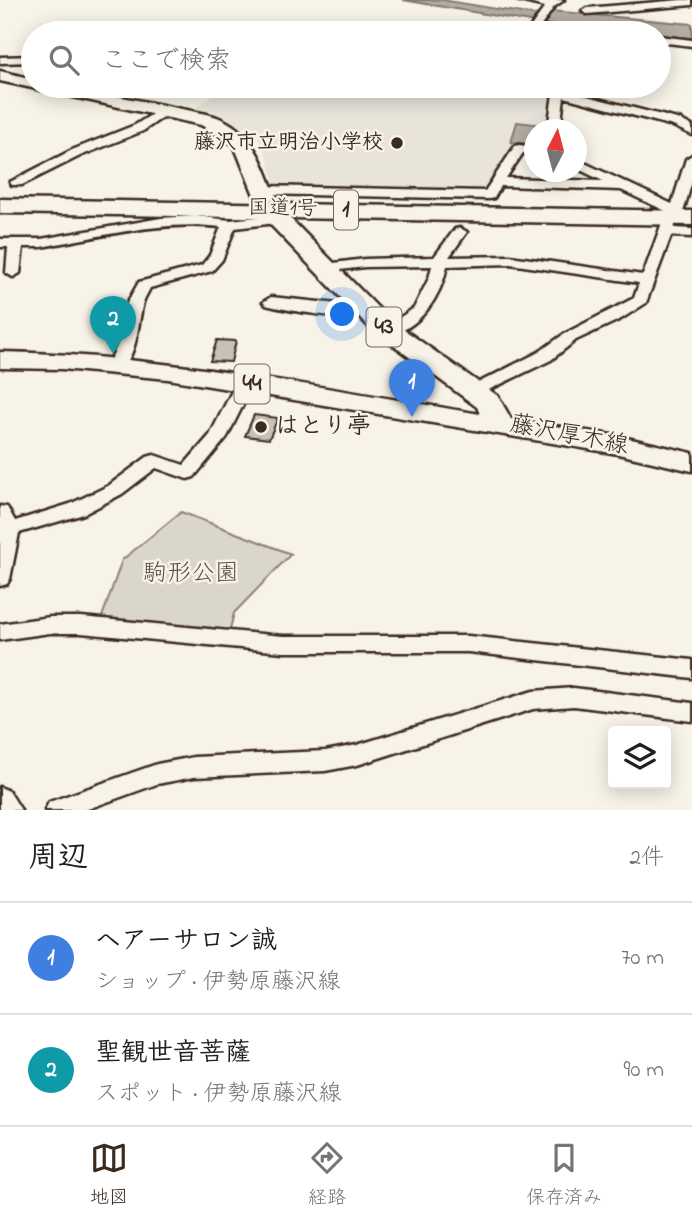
<!DOCTYPE html>
<html lang="ja">
<head>
<meta charset="utf-8">
<style>
  :root { --surface:#fff; --page:#f6f6f6; --text:#202124; --muted:#757577; --line:#e0e0e0; --accent:#3b2a1e }
  body { margin:0; font-family:"Indie Flower","Klee One",sans-serif; background:var(--page); color:var(--text) }
  .controls { position:absolute; right:21px; bottom:21px; display:grid; overflow:hidden; border-radius:7px; box-shadow:0 4px 18px #0003 }
  .controls button { width:63px; height:63px; display:grid; place-items:center; padding:0; border:0; border-bottom:2px solid var(--line); background:var(--surface); color:var(--text); font:35px sans-serif }
  .compass { position:absolute; left:524px; top:119px; width:63px; height:63px; border-radius:50%; background:var(--surface); box-shadow:0 4px 18px #0003; rotate:6deg }
  .you { position:absolute; left:343px; top:315px; width:24px; height:24px; margin:-18px; border:5px solid #fff; border-radius:50%; background:#1a73e8; box-shadow:0 0 0 10px #1a73e833 }
  .badge { display:grid; place-items:center; width:46px; height:46px; border-radius:50%; background:var(--accent); color:#fff; font-size:23px; font-weight:700 }
  .pin { position:absolute; translate:-50% -58px; filter:drop-shadow(0 2px 4px #0008) }
  .pin::after { content:''; position:absolute; top:37px; width:24px; height:21px; background:inherit; clip-path:polygon(0 0,100% 0,50% 100%) }
  .list { margin:0; padding:0; list-style:none }
  h2 { display:flex; justify-content:space-between; align-items:center; height:91px; margin:0; padding:0 28px; font-size:30px }
  h2 small { font-size:23px; font-weight:400; color:var(--muted) }
  .list li { display:grid; grid-template-columns:46px 1fr auto; gap:21px; align-items:center; box-sizing:border-box; height:112px; padding:0 28px; border-top:2px solid var(--line) }
  .list b { display:block; font-size:26px; white-space:nowrap }
  .list p { margin:0; font-size:23px; white-space:nowrap; color:var(--muted) }
  .list em { font-size:23px; font-style:normal; color:var(--muted) }
  .icon { flex:none; width:38px; height:38px; fill:none; stroke:currentColor; stroke-width:2; stroke-linecap:round; stroke-linejoin:round }
  .map { position:relative; flex:none; width:692px; height:810px; overflow:hidden }
  .search { position:absolute; background:var(--surface); box-shadow:0 4px 18px #0003; left:21px; right:21px; top:21px; height:77px; display:flex; align-items:center; gap:18px; box-sizing:border-box; padding:0 24px; border-radius:38px; color:var(--muted); font-size:26px }
  .sheet { height:315px; background:var(--surface) }
  nav { display:flex; justify-content:space-around; align-items:center; box-sizing:border-box; height:98px; border-top:2px solid var(--line); background:var(--surface); font-size:19px; color:var(--muted) }
  nav a { display:grid; justify-items:center; gap:4px }
  nav .on { color:var(--accent) }
  .map>svg:first-child { display:block }
</style>
</head>
<body>
<div class="map">
<svg width="692" height="810" viewBox="0 0 692 810">
  <rect width="100%" height="100%" fill="#f7f3e8"/>
  <filter id="ink" filterUnits="userSpaceOnUse"><feTurbulence type="fractalNoise" baseFrequency=".0143" numOctaves="2"/><feDisplacementMap in="SourceGraphic" scale="14" xChannelSelector="R" yChannelSelector="G"/><feConvolveMatrix kernelMatrix="1 2 1 2 8 2 1 2 1" color-interpolation-filters="sRGB"/></filter>
  <g filter="url(#ink)">
    <!-- built -->
    <path fill="#e9e4d9" d="M213,86h308l10,5 22,3 -1,35 -18,1v18l-19,-2 -9,23 -20,24 -211,-7 -8,-30 -9,-17v-7l-67,-20 20,-16z"/>
    <!-- green -->
    <path fill="#dbd6cb" stroke="#8b8074" stroke-width="2" d="M181,512l110,42 -57,59 -5,20 -128,-13 21,-60z"/>
    <!-- water -->
    <path fill="#b4aca0" stroke="#84786c" stroke-width="2" d="M403,0h39l92,15 17,-4 141,13v14l-132,-11z
      M517,122l26,3 -2,4 -7,1v14l-23,-2z"/>
    <!-- building -->
    <path fill="#c8c1b6" stroke="#3b2a1e" stroke-width="2" d="M217,340l19,1 -5,21 -21,-1z
      M254,415l24,3 -9,21 -24,-3z"/>
    <g fill="none" stroke-linecap="round" stroke-linejoin="round">
      <!-- minor casing -->
      <g stroke="#3b2a1e" stroke-width="5">
        <path id="minor" d="M516,0h48l-10,7 -13,19 43,4 5,3h-63l19,-26z
          M681,0h11v5l-105,9 -5,-3 5,-3z
          M659,36l33,4v6l-33,-4z
          M33,56v6l-33,1v-6z
          M546,86h13l4,4 118,30 11,6v9l-19,-9 -109,-29 -4,33h-12l5,-37z
          M162,108l10,3 -29,20 -63,25 -58,29h-10l-2,-3 62,-32 63,-25z
          M519,145l15,2v8l-11,-2 -17,25 97,3 -27,-13v-9l96,45 14,-45 6,-4v26l-8,28 -2,3 -11,1 7,4 -4,11 18,1v8l-21,-1 -25,67 -25,16 -45,21 -25,20 -79,38 -9,-5 3,-4 73,-37 25,-18 70,-36 5,-15 -129,-19 -63,2c-6,31 -27,62 -59,70l-8,-5 34,-23 15,-30 3,-12 -67,1 -42,5 -5,-1 -2,-3 2,-3 47,-6 69,-2 21,-28 5,-1 7,4 -18,25 61,-1 133,19 21,-58 6,-4 -49,-23 -120,-4 -7,12 -5,1 -227,-5 -7,-4 7,-4 223,5 30,-45z
          M278,215l7,4 -2,3 -48,6 -13,32 -10,11 -62,17c-2,5 -6,10 -7,15 -5,17 -6,62 -27,67l-8,-5 15,-32 4,-30 12,-21 63,-17 8,-10 11,-28c-60,-7 -121,10 -180,20h-18l-3,26 -7,4 -7,-4 2,-26h-8v-8h41l120,-21 34,-2 35,4z
          M271,297l96,10 8,5c-12,12 -91,-2 -109,-7l-3,-3z
          M245,378l9,5 -27,54 -33,40 -7,2 -31,-11 -34,26 -38,20 -65,19 -9,46 -3,5 -7,2v-80l7,1 8,14 55,-17 38,-18 39,-29 7,-2 30,10 26,-30 26,-52z
          M50,617h31l202,19h185l224,24v18l-224,-26h-185l-202,-19h-31l-50,7v-16z
          M574,688l118,15v18l-118,-15 -41,3 -176,56 -32,6 -131,6 -37,7 -72,26h-40l4,-8 108,-38 37,-7 131,-6 32,-6 176,-54z
          M0,787l9,4 12,19h-21z"/>
      </g>
      <!-- primary casing -->
      <g stroke="#3b2a1e" stroke-width="5">
        <path id="primary" d="M0,71l33,8v7h34l140,28c43,11 54,44 68,81l-3,5h-16l-22,-55 -33,-20 -201,-44z
          M275,209l8,2 106,108 109,77 13,23 107,17 74,17v18l-74,-17 -450,-75 -106,-10 -62,-1v-16c162,3 321,36 480,62l-3,-7 -106,-78 -104,-108 -3,-5 3,-5z"/>
      </g>
      <!-- trunk casing -->
      <g stroke="#3b2a1e" stroke-width="5">
        <path id="trunk" d="M0,199l692,12v14l-692,-12z"/>
      </g>
      <!-- minor -->
      <use href="#minor" fill="#f7f3e8" fill-rule="evenodd"/>
      <!-- primary -->
      <use href="#primary" fill="#f7f3e8" fill-rule="evenodd"/>
      <!-- trunk -->
      <use href="#trunk" fill="#f7f3e8" fill-rule="evenodd"/>
    </g>
  </g>
  <!-- markers -->
  <g fill="#3b2a1e" stroke="#f7f3e8" stroke-width="2.5">
    <circle cx="397" cy="143" r="7"/>
    <circle cx="261" cy="427" r="7"/>
  </g>
  <g text-anchor="middle" dominant-baseline="central" stroke-width="5" stroke-linejoin="round" paint-order="stroke">
    <!-- far-poi labels -->
    <g font-size="21" font-weight="bold" fill="#3b2a1e" stroke="#f7f3e8" text-anchor="end">
      <text x="383" y="143">藤沢市立明治小学校</text>
    </g>
    <!-- far-street labels -->
    <g font-size="21" fill="#3b2a1e" stroke="#f7f3e8">
      <text transform="translate(283 209) rotate(1)">国道1号</text>
    </g>
    <!-- shield labels -->
    <g fill="#f7f3e8" stroke="#73665b" stroke-width="2">
      <rect x="334" y="190.5" width="24" height="39" rx="5"/>
      <rect x="366.5" y="307.5" width="35" height="39" rx="5"/>
      <rect x="234.5" y="364.5" width="35" height="39" rx="5"/>
    </g>
    <g font-size="23" font-weight="bold" fill="#3b2a1e">
      <text x="346" y="210">1</text>
      <text x="384" y="327">43</text>
      <text x="252" y="384">44</text>
    </g>
    <!-- poi labels -->
    <g font-size="24" font-weight="bold" fill="#3b2a1e" stroke="#f7f3e8" text-anchor="start">
      <text x="275" y="427">はとり亭</text>
    </g>
    <!-- street labels -->
    <g font-size="24" fill="#3b2a1e" stroke="#f7f3e8">
      <text transform="translate(569 436) rotate(11)">藤沢厚木線</text>
    </g>
    <!-- park labels -->
    <g font-size="24" fill="#5b4c41" stroke="#f7f3e8">
      <text x="191" y="574">駒形公園</text>
    </g>
  </g>
</svg>
<div class="controls">
<button><svg class="icon" aria-label="layers" viewBox="0 0 24 24"><path d="M12 4l9 5-9 5-9-5zM3 14l9 5 9-5"/></svg></button>
</div>
<svg class="compass" viewBox="-18 -18 36 36"><path d="M0-13l5 13h-10z" fill="#e53935"/><path d="M0 13l5-13h-10z" fill="#757577"/></svg>
<div class="you"></div>
<div class="pin badge" style="left:412px;top:417px;background:#3f7fe0">1</div>
<div class="pin badge" style="left:113px;top:354px;background:#0f9aa8">2</div>
<div class="search"><svg class="icon" aria-label="search" viewBox="0 0 24 24"><circle cx="10" cy="10" r="6"/><path d="M15 15l6 6"/></svg>ここで検索</div>
</div>
<section class="sheet">
<h2>周辺<small>2件</small></h2>
<ul class="list">
<li><span class="badge" style="background:#3f7fe0">1</span><div><b>ヘアーサロン誠</b><p>ショップ · 伊勢原藤沢線</p></div><em>70 m</em></li>
<li><span class="badge" style="background:#0f9aa8">2</span><div><b>聖観世音菩薩</b><p>スポット · 伊勢原藤沢線</p></div><em>90 m</em></li>
</ul>
</section>
<nav>
<a class="on"><svg class="icon" aria-label="map" viewBox="0 0 24 24"><path d="M3 6l6-2 6 2 6-2v14l-6 2-6-2-6 2zM9 4v14M15 6v14"/></svg>地図</a>
<a><svg class="icon" aria-label="directions" viewBox="0 0 24 24"><path d="M12 3l9 9-9 9-9-9zM9 14v-3h6M13 9l2 2-2 2"/></svg>経路</a>
<a><svg class="icon" aria-label="saved" viewBox="0 0 24 24"><path d="M7 4h10v16l-5-4-5 4z"/></svg>保存済み</a>
</nav>
</body>
</html>
